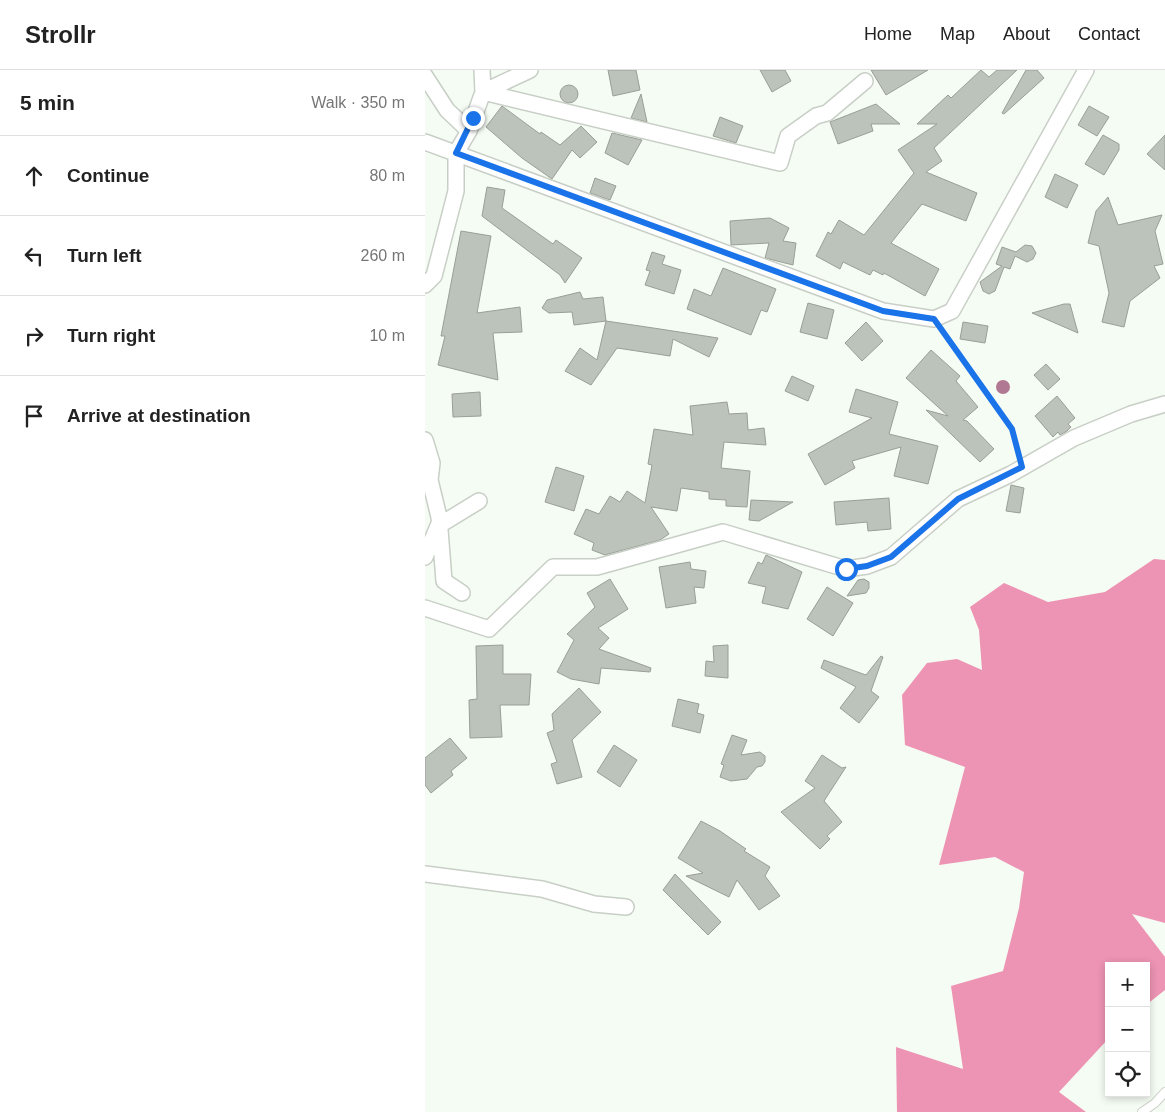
<!DOCTYPE html>
<html lang="en">
<head>
<meta charset="utf-8">
<style>
  :root { --surface:#fff; --page:#f6f6f6; --text:#222; --muted:#767676; --line:#e0e0e0 }
  body { margin:0; font-family:Helvetica,sans-serif; background:var(--page); color:var(--text) }
  .controls { position:absolute; right:15px; bottom:15px; display:grid; overflow:hidden; border-radius:0px; box-shadow:0 2px 8px #0003 }
  .controls button { width:45px; height:45px; display:grid; place-items:center; padding:0; border:0; border-bottom:1px solid var(--line); background:var(--surface); color:var(--text); font:25px sans-serif }
  .stop { position:absolute; width:15px; height:15px; margin:-11px; border:4px solid #1a73e8; border-radius:50%; background:#fff }
  .stop.end { background:#1a73e8; border-color:#fff; box-shadow:0 1px 5px #0008 }
  .list { margin:0; padding:0; list-style:none }
  h2 { display:flex; justify-content:space-between; align-items:center; height:65px; margin:0; padding:0 20px; font-size:21px }
  h2 small { font-size:16px; font-weight:400; color:var(--muted) }
  .list li { display:grid; grid-template-columns:32px 1fr auto; gap:15px; align-items:center; box-sizing:border-box; height:80px; padding:0 20px; border-top:1px solid var(--line) }
  .list b { display:block; font-size:19px; white-space:nowrap }
  .list em { font-size:16px; font-style:normal; color:var(--muted) }
  .icon { flex:none; width:28px; height:28px; fill:none; stroke:currentColor; stroke-width:2; stroke-linecap:round; stroke-linejoin:round }
  .map { position:relative; flex:none; width:740px; height:1042px; overflow:hidden }
  header { display:flex; align-items:center; gap:30px; box-sizing:border-box; height:70px; padding:0 25px; background:var(--surface); border-bottom:1px solid var(--line) }
  header strong { font-size:24px }
  nav { display:flex; gap:28px; margin-inline-start:auto; font-size:18px }
  main { display:flex }
  aside { flex:1; background:var(--surface) }
  .map>svg:first-child { display:block }
</style>
</head>
<body>
<header>
<strong>Strollr</strong>
<nav><a>Home</a><a>Map</a><a>About</a><a>Contact</a></nav>
</header>
<main>
<aside>
<h2>5 min<small>Walk · 350 m</small></h2>
<ul class="list">
<li><svg class="icon" aria-label="ahead" viewBox="0 0 24 24"><path d="M12 20V5M6 11l6-6 6 6"/></svg><div><b>Continue</b></div><em>80 m</em></li>
<li><svg class="icon" aria-label="left" viewBox="0 0 24 24"><path d="M17 20v-9H6M10 6l-5 5 5 5"/></svg><div><b>Turn left</b></div><em>260 m</em></li>
<li><svg class="icon" aria-label="right" viewBox="0 0 24 24"><path d="M7 20v-9h11M14 6l5 5-5 5"/></svg><div><b>Turn right</b></div><em>10 m</em></li>
<li><svg class="icon" aria-label="arrive" viewBox="0 0 24 24"><path d="M6 21V4h12l-3 4 3 4H6"/></svg><div><b>Arrive at destination</b></div></li>
</ul>
</aside>
<div class="map">
<svg width="740" height="1042" viewBox="0 0 740 1042">
  <rect width="100%" height="100%" fill="#f5fcf3"/>
  <!-- forest -->
  <path fill="#ed93b3" d="M729,489l11,1v363l-33,-9 33,43v33l-19,15v-39h-37v72l-50,54 27,20h-189l-1,-65 67,22 -12,-83 52,-15 16,-63 5,-36 -29,-15 -56,8 26,-98 -60,-22 -3,-50 25,-32 30,-4 25,11 -3,-40 -9,-23 34,-24 44,19 57,-10z"/>
  <!-- building -->
  <path fill="#bcc3ba" stroke="#999f97" d="M183,0h28l4,20 -27,6z
    M335,0h25l6,11 -19,11z
    M446,0h57l-42,25z
    M556,0l8,7 8,-7h20l-83,78 8,13 -16,11 51,21 -11,28 -44,-17 -31,39 48,26 -14,27 -41,-23 -1,2 -10,-5 -3,5 -27,-13 -3,7 -24,-13 12,-24 3,2 8,-14 25,15 50,-62 -16,-23 39,-26h-20l31,-29 3,3z
    M601,0h11l7,8 -40,36 -2,-1z
    M135 24a9 9 0 1 1 18 0a9 9 0 1 1-18 0Z
    M216,24l6,28 -16,-4z
    M451,34l24,20h-29l2,7 -35,13 -8,-22z
    M77,36l38,28 1,-2 19,13 21,-19 16,16 -17,16 -8,-8 -20,29 -30,-21 -36,-31z
    M664,36l20,11 -12,19 -19,-11z
    M295,47l23,9 -7,17 -23,-7z
    M187,63l30,7 -14,25 -23,-12z
    M678,65l16,9v6l-15,25 -19,-11z
    M740,65v35l-18,-16z
    M630,104l23,11 -11,23 -22,-11z
    M170,108l21,8 -6,14 -20,-7z
    M62,117l18,3 -3,18 51,36 3,-4 26,18 -17,25 -5,-8 -78,-59z
    M683,127l10,28 44,-10 -7,16 8,33 -9,2 6,12 -30,23 -6,26 -22,-5 7,-29 -10,-47 -11,-3 8,-32z
    M345,148l19,10 -6,13 13,2 -3,22 -28,-7 4,-15 -38,2 -1,-24z
    M36,161l30,5 -14,77 43,-6 2,25 -29,1 5,47 -60,-15 7,-29h-4z
    M600,175l7,1 4,7 -3,6 -6,3 -12,-6 -5,13 -6,-2 -9,24 -6,3 -6,-3 -3,-9 22,-16 -6,-2 6,-17 14,5z
    M227,182l13,4 -3,8 19,6 -7,24 -29,-9 5,-14 -4,-1z
    M298,198l53,21 -9,23 -6,-2 -10,25 -64,-26 7,-20 17,7z
    M155,222l3,7 20,-2 3,24 -32,4 -2,-13 -23,1 -7,-5 5,-8z
    M383,233l26,7 -7,29 -27,-7z
    M639,234h6l8,29 -46,-20z
    M181,251l54,8 58,9 -9,19 -36,-18 -3,17 -53,-8 -26,37 -26,-14 15,-23 17,12z
    M441,252l17,19 -21,20 -17,-18z
    M538,252l25,4 -3,17 -25,-4z
    M506,280l29,26 -4,5 22,26 -15,13 4,1 27,28 -14,13 -54,-52 22,6 -42,-38z
    M621,294l14,15 -12,11 -14,-15z
    M367,306l22,10 -6,15 -23,-10z
    M431,319l42,13 -9,32 49,12 -10,38 -34,-8 7,-29 -49,14 3,7 -30,17 -17,-31 64,-36 -23,-6z
    M55,322l1,24 -28,1 -1,-23z
    M632,326l18,22 -7,6 3,3 -4,4 -7,4 -2,-3 -5,5 -18,-21z
    M302,332l2,12 18,-1 1,17 16,-2 2,17 -42,-3 -3,26 29,3 -3,36 -21,-1v-6l-17,-1v-7l-28,-4 -4,23 -26,-4 18,27 -9,6 -55,15 -13,-5 2,-7 -20,-9 12,-25 13,5 11,-18 10,6 7,-11 18,12 7,-38 -4,-1 6,-35 39,6 -3,-29z
    M131,397l28,9 -10,35 -29,-9z
    M586,415l13,3 -4,25 -14,-2z
    M464,428l2,31 -23,2 -1,-9 -31,3 -2,-23z
    M326,430l42,2 -34,19 -10,-1z
    M341,485l36,17 -14,37 -26,-6 4,-16 -18,-4 10,-21 4,2z
    M265,492l1,7 15,2 -2,17 -10,-1 2,16 -30,5 -7,-41z
    M185,509l18,30 -30,19 11,10 -10,11 52,19 -1,4 -49,-4 -2,16 -28,-5 -14,-7 17,-32 -7,-6 28,-27 -8,-14z
    M439,509l5,3v6l-3,5 -19,3 11,-16z
    M402,517l26,16 -20,33 -26,-17z
    M78,575v29h28l-2,31h-29l2,32 -32,1 -1,-38 8,-1 -1,-53z
    M303,575v33l-23,-2 1,-15 8,1 -1,-16z
    M456,586l2,1 -12,34 8,6 -20,26 -19,-15 16,-21 -35,-19 3,-8 42,15z
    M154,618l22,24 -29,28 10,37 -25,7 -6,-20 6,-2 -10,-29 7,-3 -2,-16z
    M253,629l21,5 -2,9 7,2 -4,18 -28,-7z
    M307,665l15,5 -6,15 19,-3 5,4v6l-3,4 -5,1 -10,12 -16,2 -11,-4 4,-12 -3,-1z
    M25,668l17,20 -16,13 2,4 -22,18 -6,-8v-27z
    M189,675l23,15 -17,27 -23,-15z
    M397,685l20,13 4,-1 -22,34 18,21 -15,14 3,3 -10,10 -39,-37 34,-24 -10,-7z
    M276,751l19,10 26,18 -2,2 26,16 -5,9 15,20 -21,14 -22,-30 -8,17 -43,-21 17,-3 -25,-15z
    M250,804l46,48 -13,13 -45,-45z"/>
  <g fill="none" stroke-linecap="round" stroke-linejoin="round">
    <!-- lane casing -->
    <g stroke="#c8cfc6" stroke-width="10">
      <path id="lane" d="M717,1042l13,-9 10,-11"/>
    </g>
    <!-- street casing -->
    <g stroke="#c8cfc6" stroke-width="18">
      <path id="street" d="M0,6l22,34 22,21
        M58,22l297,71 8,-27 28,-20 11,-3 38,-32
        M58,22l47,-22
        M0,72l458,169 51,8 18,-8 134,-241
        M0,215l9,-9 22,-85v-38l13,-22 14,-39 -1,-22
        M0,370l7,23 -2,17 9,37 5,64 18,12
        M0,487l13,-31 41,-25
        M0,538l64,21 64,-62h44l126,-35 123,37 21,-3 24,-9 67,-58 53,-25 63,-36 57,-24 34,-10
        M0,804l117,15 52,15 32,3"/>
    </g>
    <!-- path -->
    <path stroke="#afb5ad" stroke-width="3" stroke-dasharray="2.5 2.5" stroke-linecap="butt" d="M518,262l69,97 7,24"/>
    <!-- lane -->
    <use href="#lane" stroke="#fff" stroke-width="8"/>
    <!-- street -->
    <use href="#street" stroke="#fff" stroke-width="15"/>
  </g>
  <!-- trees -->
  <circle fill="#b07892" cx="578" cy="317" r="7"/>
  <g fill="none" stroke-linecap="round" stroke-linejoin="round">
    <!-- route -->
    <path stroke="#1a73e8" stroke-width="6" d="M48,48l-17,35 427,158 51,8 78,110 10,38 -64,32 -67,58 -24,9 -21,3"/>
  </g>
</svg>
<div class="controls">
<button>+</button>
<button>−</button>
<button><svg class="icon" aria-label="locate" viewBox="0 0 24 24"><circle cx="12" cy="12" r="6"/><path d="M12 2v4M12 18v4M2 12h4M18 12h4"/></svg></button>
</div>
<div class="stop" style="left:421px;top:499px"></div>
<div class="stop end" style="left:48px;top:48px"></div>
</div>
</main>
</body>
</html>
